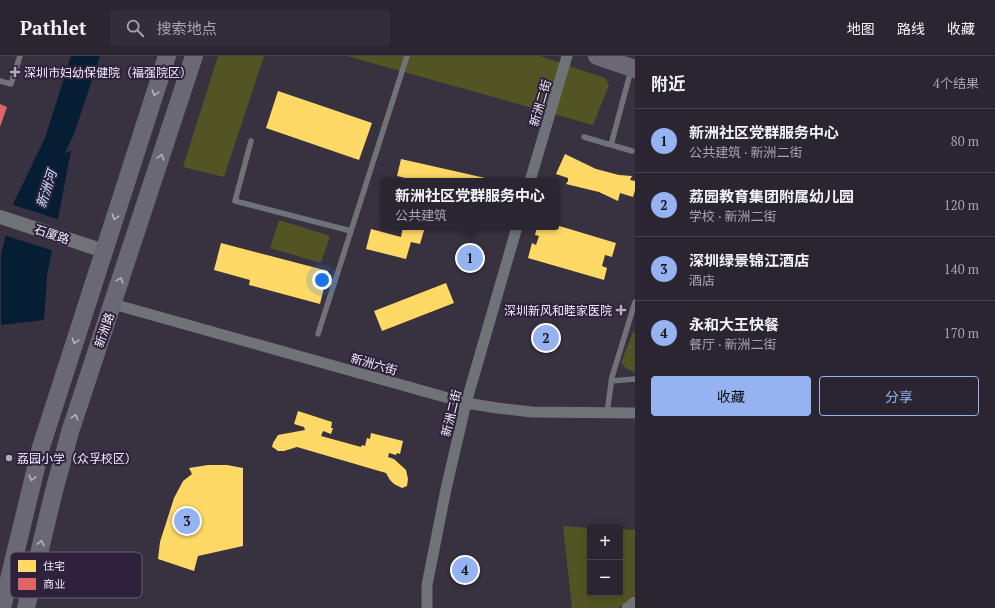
<!DOCTYPE html>
<html lang="zh">
<head>
<meta charset="utf-8">
<style>
  :root { --surface:#2a2530; --page:#322d38; --text:#f1f3f6; --muted:#a5a5ab; --line:#46424c; --accent:#95b2f1 }
  body { margin:0; font-family:"PT Serif","Noto Sans SC",serif; background:var(--page); color:var(--text) }
  .controls { position:absolute; right:12px; bottom:12px; display:grid; overflow:hidden; border-radius:4px; box-shadow:0 2px 10px #0003 }
  .controls button { width:36px; height:36px; display:grid; place-items:center; padding:0; border:0; border-bottom:1px solid var(--line); background:var(--surface); color:var(--text); font:20px sans-serif }
  .you { position:absolute; left:322px; top:224px; width:14px; height:14px; margin:-10px; border:3px solid #fff; border-radius:50%; background:#1a73e8; box-shadow:0 0 0 6px #1a73e833 }
  .badge { display:grid; place-items:center; width:26px; height:26px; border-radius:50%; background:var(--accent); color:#111; font-size:13px; font-weight:700 }
  .pin { position:absolute; translate:-50% -50%; border:2px solid #fff; box-shadow:0 1px 4px #0006 }
  .popup { position:absolute; left:381px; top:122px; width:178px; height:52px; box-sizing:border-box; display:grid; place-content:center; border-radius:4px; background:var(--surface); filter:drop-shadow(0 1px 3px #0005); font-size:13px; white-space:nowrap; color:var(--muted) }
  .popup b { font-size:15px; color:var(--text) }
  .popup::after { content:''; position:absolute; left:50%; top:100%; margin-left:-8px; border:8px solid transparent; border-top-color:var(--surface) }
  .list { margin:0; padding:0; list-style:none }
  h2 { display:flex; justify-content:space-between; align-items:center; height:52px; margin:0; padding:0 16px; font-size:17px }
  h2 small { font-size:13px; font-weight:400; color:var(--muted) }
  .list li { display:grid; grid-template-columns:26px 1fr auto; gap:12px; align-items:center; box-sizing:border-box; height:64px; padding:0 16px; border-top:1px solid var(--line) }
  .list b { display:block; font-size:15px; white-space:nowrap }
  .list p { margin:0; font-size:13px; white-space:nowrap; color:var(--muted) }
  .list em { font-size:13px; font-style:normal; color:var(--muted) }
  .actions { display:flex; gap:8px; padding:12px 16px }
  .actions a { flex:1; padding:9px 0; border:1px solid var(--accent); border-radius:4px; text-align:center; font-size:14px; color:var(--accent) }
  .actions .main { background:var(--accent); color:#111 }
  .icon { flex:none; width:22px; height:22px; fill:none; stroke:currentColor; stroke-width:2; stroke-linecap:round; stroke-linejoin:round }
  .map { position:relative; flex:none; width:635px; height:552px; overflow:hidden }
  header { display:flex; align-items:center; gap:24px; box-sizing:border-box; height:56px; padding:0 20px; background:var(--surface); border-bottom:1px solid var(--line) }
  header strong { font-size:19px }
  nav { display:flex; gap:22px; margin-inline-start:auto; font-size:14px }
  .search { width:280px; height:36px; background:var(--page); display:flex; align-items:center; gap:10px; box-sizing:border-box; padding:0 14px; border-radius:4px; color:var(--muted); font-size:15px }
  main { display:flex }
  aside { flex:1; background:var(--surface) }
  .map>svg:first-child { display:block }
</style>
</head>
<body>
<header>
<strong>Pathlet</strong>
<div class="search"><svg class="icon" aria-label="search" viewBox="0 0 24 24"><circle cx="10" cy="10" r="6"/><path d="M15 15l6 6"/></svg>搜索地点</div>
<nav><a>地图</a><a>路线</a><a>收藏</a></nav>
</header>
<main>
<div class="map">
<svg width="635" height="552" viewBox="0 0 635 552">
  <rect width="100%" height="100%" fill="#383140"/>
  <!-- green -->
  <path fill="#525424" d="M218,0h46l-40,121 -41,-10z
    M347,0h193l65,22 4,7 -16,40z
    M279,164l51,16 -9,27 -51,-15z
    M633,276l2,1v39l-8,-3 -6,-6z
    M563,470l27,2v65h30v-64l15,1v65l-17,13h-46z"/>
  <!-- water -->
  <path fill="#051e33" d="M71,0h29l-26,78 -9,19 6,-2 -24,125 -3,44 -43,5v-71l13,-52 31,-64z"/>
  <!-- pier -->
  <path fill="#383140" d="M11,148l49,16 -6,31 -50,-16z"/>
  <!-- homes -->
  <path fill="#ffd966" d="M278,35l94,32 -13,37 -93,-32z
    M565,98l31,15 23,6 13,1 -2,4 5,1v9l-2,7 -13,-4 -2,8 -19,-9 -33,-8 2,-3v-3l-12,-4z
    M401,103l93,21 -1,1h-75l-21,-5z
    M556,169l60,18 -4,14 -7,-2 -3,11 5,2 -3,12 -76,-22 4,-15 4,2 3,-9 -4,-1 2,-8h19z
    M403,171h22l-5,17 -9,-2 -5,17 -40,-10 5,-20 30,8z
    M221,187l107,28 -8,33 -71,-19 1,-5 -36,-10z
    M446,227l8,20 -72,28 -8,-20z
    M298,355l34,11 -1,6h2l-2,6 -8,-3 -2,5 40,11 1,-2 3,1 2,-8 3,1 1,-6 32,8 -3,13 -3,-1 -1,2 -7,-2 -1,4 6,2 12,11 2,9 -1,7 -5,2 -8,-4 -4,-4 -4,-7 -89,-26 -13,4h-6l-4,-3 -2,-1 1,-4 5,-8 27,-5 -1,-3 -10,-3z
    M208,409h19l16,3v78l-45,10 -4,15 -36,-12 2,-17 14,-44 9,-17 9,-7 -3,-6z"/>
  <!-- shops -->
  <path fill="#e06666" d="M0,48l7,3 -7,20z"/>
  <g fill="none" stroke-linecap="round" stroke-linejoin="round">
    <!-- service -->
    <path stroke="#6f7277" stroke-width="5.5" d="M0,25l11,3 9,-28
      M584,81l48,14
      M251,85l-16,60 116,30
      M611,89l20,-75
      M318,278l89,-278
      M611,325l24,-2
      M607,357l5,-36 23,-75"/>
    <!-- minor -->
    <path stroke="#6f7277" stroke-width="11" d="M530,125l37,-125
      M113,248l353,99 31,5 35,4 103,1
      M427,552v-23l19,-96 20,-86 51,-176
      M627,552l8,-6"/>
    <!-- tertiary -->
    <path stroke="#6f7277" stroke-width="14" d="M0,161l104,34"/>
    <!-- primary -->
    <path stroke="#696873" stroke-width="18" d="M597,0l38,13
      M2,552l39,-161 126,-391
      M26,552l27,-113 17,-63 124,-376"/>
  </g>
  <!-- one-way arrows -->
  <defs><path id="oneway-chevron" d="M-2-3.5L2.5 0L-2 3.5" fill="none" stroke-width="1.6" stroke-linecap="round" stroke-linejoin="round"/></defs>
  <g stroke="#b5b1bf">
    <use href="#oneway-chevron" transform="translate(155 37) rotate(108)"/>
    <use href="#oneway-chevron" transform="translate(161 101) rotate(-72)"/>
    <use href="#oneway-chevron" transform="translate(115 161) rotate(108)"/>
    <use href="#oneway-chevron" transform="translate(120 224) rotate(-72)"/>
    <use href="#oneway-chevron" transform="translate(75 285) rotate(108)"/>
    <use href="#oneway-chevron" transform="translate(75 361) rotate(-72)"/>
    <use href="#oneway-chevron" transform="translate(32 422) rotate(104)"/>
    <use href="#oneway-chevron" transform="translate(41 487) rotate(-76)"/>
  </g>
  <!-- markers -->
  <g fill="#b2abbc" stroke="#2e213b" stroke-width="1.5">
    <path d="M13 10h4v4h4v4h-4v4h-4v-4h-4v-4h4z"/>
    <path d="M619 248h4v4h4v4h-4v4h-4v-4h-4v-4h4z"/>
    <circle cx="9" cy="402" r="4"/>
  </g>
  <g text-anchor="middle" dominant-baseline="central" stroke-width="4" stroke-linejoin="round" paint-order="stroke">
    <!-- poi labels -->
    <g font-size="12" fill="#f4edfe" stroke="#2e213b" text-anchor="start">
      <text x="24" y="16">深圳市妇幼保健院（福强院区）</text>
      <text x="612" y="254" text-anchor="end">深圳新风和睦家医院</text>
      <text x="17" y="402">荔园小学（众孚校区）</text>
    </g>
    <!-- street labels -->
    <g font-size="12" fill="#f4edfe" stroke="#2e213b">
      <text transform="translate(540 47) rotate(-74)">新洲二街</text>
      <text transform="translate(52 178) rotate(18)">石厦路</text>
      <text transform="translate(104 274) rotate(-71)">新洲路</text>
      <text transform="translate(374 308) rotate(16)">新洲六街</text>
      <text transform="translate(451 357) rotate(-76)">新洲二街</text>
    </g>
    <!-- water labels -->
    <g font-size="13" font-style="italic" fill="#c6e4ff" stroke="#2e213b">
      <text transform="translate(46 133) rotate(-72)">新洲河</text>
    </g>
  </g>
  <!-- legend -->
  <rect x="10" y="496" width="132" height="46" rx="6" fill="#2e213b" stroke="#695e76" stroke-width="1"/>
  <rect x="18" y="504" width="18" height="12" fill="#ffd966"/>
  <rect x="18" y="522" width="18" height="12" fill="#e06666"/>
  <g font-size="11" fill="#f4edfe">
    <text x="43" y="514">住宅</text>
    <text x="43" y="532">商业</text>
  </g>
</svg>
<div class="controls">
<button>+</button>
<button>−</button>
</div>
<div class="you"></div>
<div class="pin badge" style="left:470px;top:202px">1</div>
<div class="popup"><b>新洲社区党群服务中心</b>公共建筑</div>
<div class="pin badge" style="left:546px;top:282px">2</div>
<div class="pin badge" style="left:187px;top:465px">3</div>
<div class="pin badge" style="left:465px;top:514px">4</div>
</div>
<aside>
<h2>附近<small>4个结果</small></h2>
<ul class="list">
<li><span class="badge">1</span><div><b>新洲社区党群服务中心</b><p>公共建筑 · 新洲二街</p></div><em>80 m</em></li>
<li><span class="badge">2</span><div><b>荔园教育集团附属幼儿园</b><p>学校 · 新洲二街</p></div><em>120 m</em></li>
<li><span class="badge">3</span><div><b>深圳绿景锦江酒店</b><p>酒店</p></div><em>140 m</em></li>
<li><span class="badge">4</span><div><b>永和大王快餐</b><p>餐厅 · 新洲二街</p></div><em>170 m</em></li>
</ul>
<div class="actions"><a class="main">收藏</a><a>分享</a></div>
</aside>
</main>
</body>
</html>
